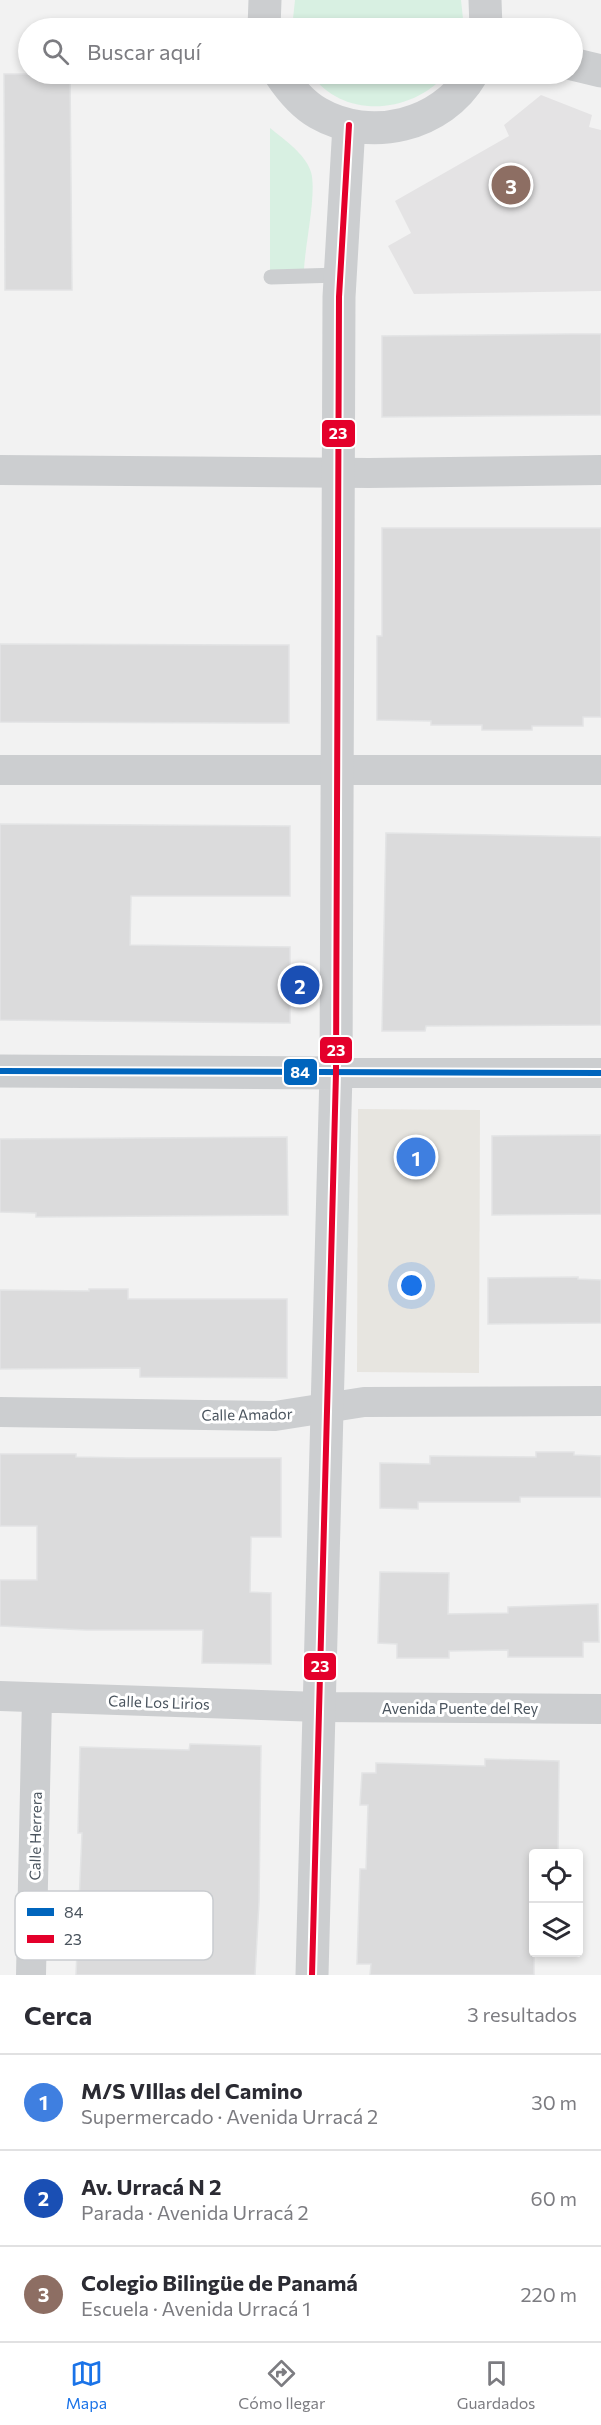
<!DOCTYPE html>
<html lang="es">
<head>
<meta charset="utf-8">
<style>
  :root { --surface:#fff; --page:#f7f7f7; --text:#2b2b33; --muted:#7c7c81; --line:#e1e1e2; --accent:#1a73e8 }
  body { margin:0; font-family:Commissioner,sans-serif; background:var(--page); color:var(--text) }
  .controls { position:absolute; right:18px; bottom:18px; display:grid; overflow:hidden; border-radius:6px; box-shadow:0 3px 9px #0003 }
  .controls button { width:54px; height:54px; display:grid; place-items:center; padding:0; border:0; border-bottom:2px solid var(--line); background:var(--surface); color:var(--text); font:30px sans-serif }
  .you { position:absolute; left:412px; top:1286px; width:21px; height:21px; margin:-15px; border:4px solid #fff; border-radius:50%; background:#1a73e8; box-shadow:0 0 0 9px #1a73e833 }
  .badge { display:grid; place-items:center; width:39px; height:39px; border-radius:50%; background:var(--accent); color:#fff; font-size:20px; font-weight:700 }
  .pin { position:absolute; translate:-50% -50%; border:3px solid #fff; box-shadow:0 2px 6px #0006 }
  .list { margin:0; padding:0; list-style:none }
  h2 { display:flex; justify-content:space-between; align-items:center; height:78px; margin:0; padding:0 24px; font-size:26px }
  h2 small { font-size:20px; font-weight:400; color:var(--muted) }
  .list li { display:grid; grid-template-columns:39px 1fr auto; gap:18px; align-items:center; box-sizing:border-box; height:96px; padding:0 24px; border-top:2px solid var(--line) }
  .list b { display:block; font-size:22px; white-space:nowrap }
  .list p { margin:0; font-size:20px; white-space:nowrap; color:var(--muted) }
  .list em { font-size:20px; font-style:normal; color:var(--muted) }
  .icon { flex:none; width:33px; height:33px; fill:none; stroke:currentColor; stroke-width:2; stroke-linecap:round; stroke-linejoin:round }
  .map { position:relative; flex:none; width:601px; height:1975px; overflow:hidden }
  .search { position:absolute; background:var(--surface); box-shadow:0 3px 9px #0003; left:18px; right:18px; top:18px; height:66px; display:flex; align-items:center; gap:15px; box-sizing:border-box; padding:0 21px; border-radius:33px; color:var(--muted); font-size:22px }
  .sheet { height:366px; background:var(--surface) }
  nav { display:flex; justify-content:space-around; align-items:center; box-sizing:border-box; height:84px; border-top:2px solid var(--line); background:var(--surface); font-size:16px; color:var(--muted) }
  nav a { display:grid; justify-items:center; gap:3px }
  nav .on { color:var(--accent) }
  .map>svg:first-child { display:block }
</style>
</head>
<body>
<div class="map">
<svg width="601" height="1975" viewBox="0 0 601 1975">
  <rect width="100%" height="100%" fill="#f2f2f2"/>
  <!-- commercial -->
  <path fill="#e7e5e0" d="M358,1109l122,1 -1,263 -122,-1z"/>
  <!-- education -->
  <path fill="#e4e3e4" d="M541,95l51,20 -3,12 12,3v161l-187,3 -26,-48 23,-13 -16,-32 114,-65 -5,-11z"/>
  <!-- green -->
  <path fill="#d8f0e2" d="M295,0h166l3,28h-172z
    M311,74h135c-34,40 -103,46 -135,0z
    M270,128c13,11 35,25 41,44 6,21 -6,73 -7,98h-34z"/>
  <!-- building -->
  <path fill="#dbdbdc" stroke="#e3e4e5" stroke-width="1.5" d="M4,74h66l2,216h-67z
    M569,334h32v81l-219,2v-81z
    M382,528h219v189h-18v9h-51v4h-50v-5h-51v-4l-54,-1v-84h5z
    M0,644l289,1v78l-289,-1z
    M0,824l290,2v70h-159l-1,49 160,2v76l-290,-3z
    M386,833l215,4v188l-175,1 -1,5h-43z
    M601,1135v79l-109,1v-79z
    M287,1137l1,78 -252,2v-4l-36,-1v-73z
    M578,1277v2l23,1v43l-113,1v-46z
    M89,1289h39v10h159v79l-147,-1v-9l-140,1v-79l89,1z
    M536,1452h38v3l27,1v41h-81v5h-102v7l-38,-1v-45l50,1v-8l106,1z
    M0,1454h76v3l53,1h152v79h-30l-1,55 21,1v71l-69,-1 1,-33h-117l-86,-4v-46h37v-54h-37z
    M380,1572l69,1 -1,41 60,-1v-6l90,-3 1,38h-16v15h-75v-7l-59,1v7h-52v-14l-19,-1z
    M190,1744l71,2 -2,156 -4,73h-179l6,-142h-4l2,-86 109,3z
    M485,1759l74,2 -1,93h-24v121h-164l1,-11h-14l3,-95h6l2,-64h-8l2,-32h14v-10l109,3z"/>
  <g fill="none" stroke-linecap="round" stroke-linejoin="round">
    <!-- service -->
    <path stroke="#ccced0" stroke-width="15" d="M271,277l68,-2"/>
    <!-- minor -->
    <path stroke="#ccced0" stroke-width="30" d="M0,470l369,3 232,-3
      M0,770h601
      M336,1073h265
      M0,1412l275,4 89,-14 237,-1
      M0,1696l319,11 282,2
      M31,1975l6,-277"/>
    <!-- tertiary -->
    <path stroke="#ccced0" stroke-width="33" d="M485,0l1,28
      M264,28l1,-28
      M572,64l29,7
      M280,74c10,15 22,30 38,39 52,30 124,13 154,-39
      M0,1071l336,2
      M312,1975l24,-902 3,-776 10,-172"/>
    <!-- bus-1 casing -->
    <g stroke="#fff" stroke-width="10">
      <path id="bus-1" d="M0,1071l601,2"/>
    </g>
    <!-- bus-2 casing -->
    <g stroke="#fff" stroke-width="10">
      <path id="bus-2" d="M312,1975l24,-902 3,-776 10,-172"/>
    </g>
    <!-- bus-1 -->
    <use href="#bus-1" stroke="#0065bd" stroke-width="6"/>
    <!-- bus-2 -->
    <use href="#bus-2" stroke="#e4002b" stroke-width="6"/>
  </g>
  <g text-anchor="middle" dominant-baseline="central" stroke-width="6" stroke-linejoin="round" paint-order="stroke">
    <!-- street labels -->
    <g font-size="15" fill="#4a545e" stroke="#fff">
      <text transform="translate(247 1414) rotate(-1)">Calle Amador</text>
      <text transform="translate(159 1702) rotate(2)">Calle Los Lirios</text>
      <text x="460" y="1708">Avenida Puente del Rey</text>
      <text transform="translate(35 1836) rotate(-89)">Calle Herrera</text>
    </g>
  </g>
  <!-- legend -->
  <rect x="15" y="1891" width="198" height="69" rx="9" fill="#fff" stroke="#c9cccf" stroke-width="1.5"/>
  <rect x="27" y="1908" width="27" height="8" fill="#0065bd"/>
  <rect x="27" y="1935" width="27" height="8" fill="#e4002b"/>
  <g font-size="16" fill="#4a545e">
    <text x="64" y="1918">84</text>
    <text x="64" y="1945">23</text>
  </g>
  <g stroke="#fff" stroke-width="2">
    <rect x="321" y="419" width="35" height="29" rx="6" fill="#e4002b"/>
    <rect x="319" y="1036" width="34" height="28" rx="6" fill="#e4002b"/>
    <rect x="283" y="1058" width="35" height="28" rx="6" fill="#0065bd"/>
    <rect x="303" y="1652" width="34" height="29" rx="6" fill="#e4002b"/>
  </g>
  <g font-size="16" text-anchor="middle" font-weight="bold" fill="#fff">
    <text x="338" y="439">23</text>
    <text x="336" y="1056">23</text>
    <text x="300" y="1078">84</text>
    <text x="320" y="1672">23</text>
  </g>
</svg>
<div class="controls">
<button><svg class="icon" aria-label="locate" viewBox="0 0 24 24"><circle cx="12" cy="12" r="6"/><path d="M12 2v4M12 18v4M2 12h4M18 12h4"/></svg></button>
<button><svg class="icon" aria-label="layers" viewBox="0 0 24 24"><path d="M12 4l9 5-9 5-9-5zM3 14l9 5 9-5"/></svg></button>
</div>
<div class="you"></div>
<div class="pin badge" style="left:416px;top:1157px;background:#3f7fe0">1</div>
<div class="pin badge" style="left:300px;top:985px;background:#1a4fb4">2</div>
<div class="pin badge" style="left:511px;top:185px;background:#8d6e63">3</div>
<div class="search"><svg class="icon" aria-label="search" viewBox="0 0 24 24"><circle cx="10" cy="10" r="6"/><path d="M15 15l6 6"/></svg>Buscar aquí</div>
</div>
<section class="sheet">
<h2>Cerca<small>3 resultados</small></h2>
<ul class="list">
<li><span class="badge" style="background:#3f7fe0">1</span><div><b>M/S VIllas del Camino</b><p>Supermercado · Avenida Urracá 2</p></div><em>30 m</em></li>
<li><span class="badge" style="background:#1a4fb4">2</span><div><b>Av. Urracá N 2</b><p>Parada · Avenida Urracá 2</p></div><em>60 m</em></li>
<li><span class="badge" style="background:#8d6e63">3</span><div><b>Colegio Bilingüe de Panamá</b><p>Escuela · Avenida Urracá 1</p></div><em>220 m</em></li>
</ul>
</section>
<nav>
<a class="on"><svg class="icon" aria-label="map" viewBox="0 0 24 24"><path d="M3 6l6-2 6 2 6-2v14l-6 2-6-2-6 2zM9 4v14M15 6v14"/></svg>Mapa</a>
<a><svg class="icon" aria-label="directions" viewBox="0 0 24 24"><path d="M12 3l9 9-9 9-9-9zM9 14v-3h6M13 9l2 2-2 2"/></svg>Cómo llegar</a>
<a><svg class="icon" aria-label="saved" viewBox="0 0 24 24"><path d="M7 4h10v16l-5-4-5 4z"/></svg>Guardados</a>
</nav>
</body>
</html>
